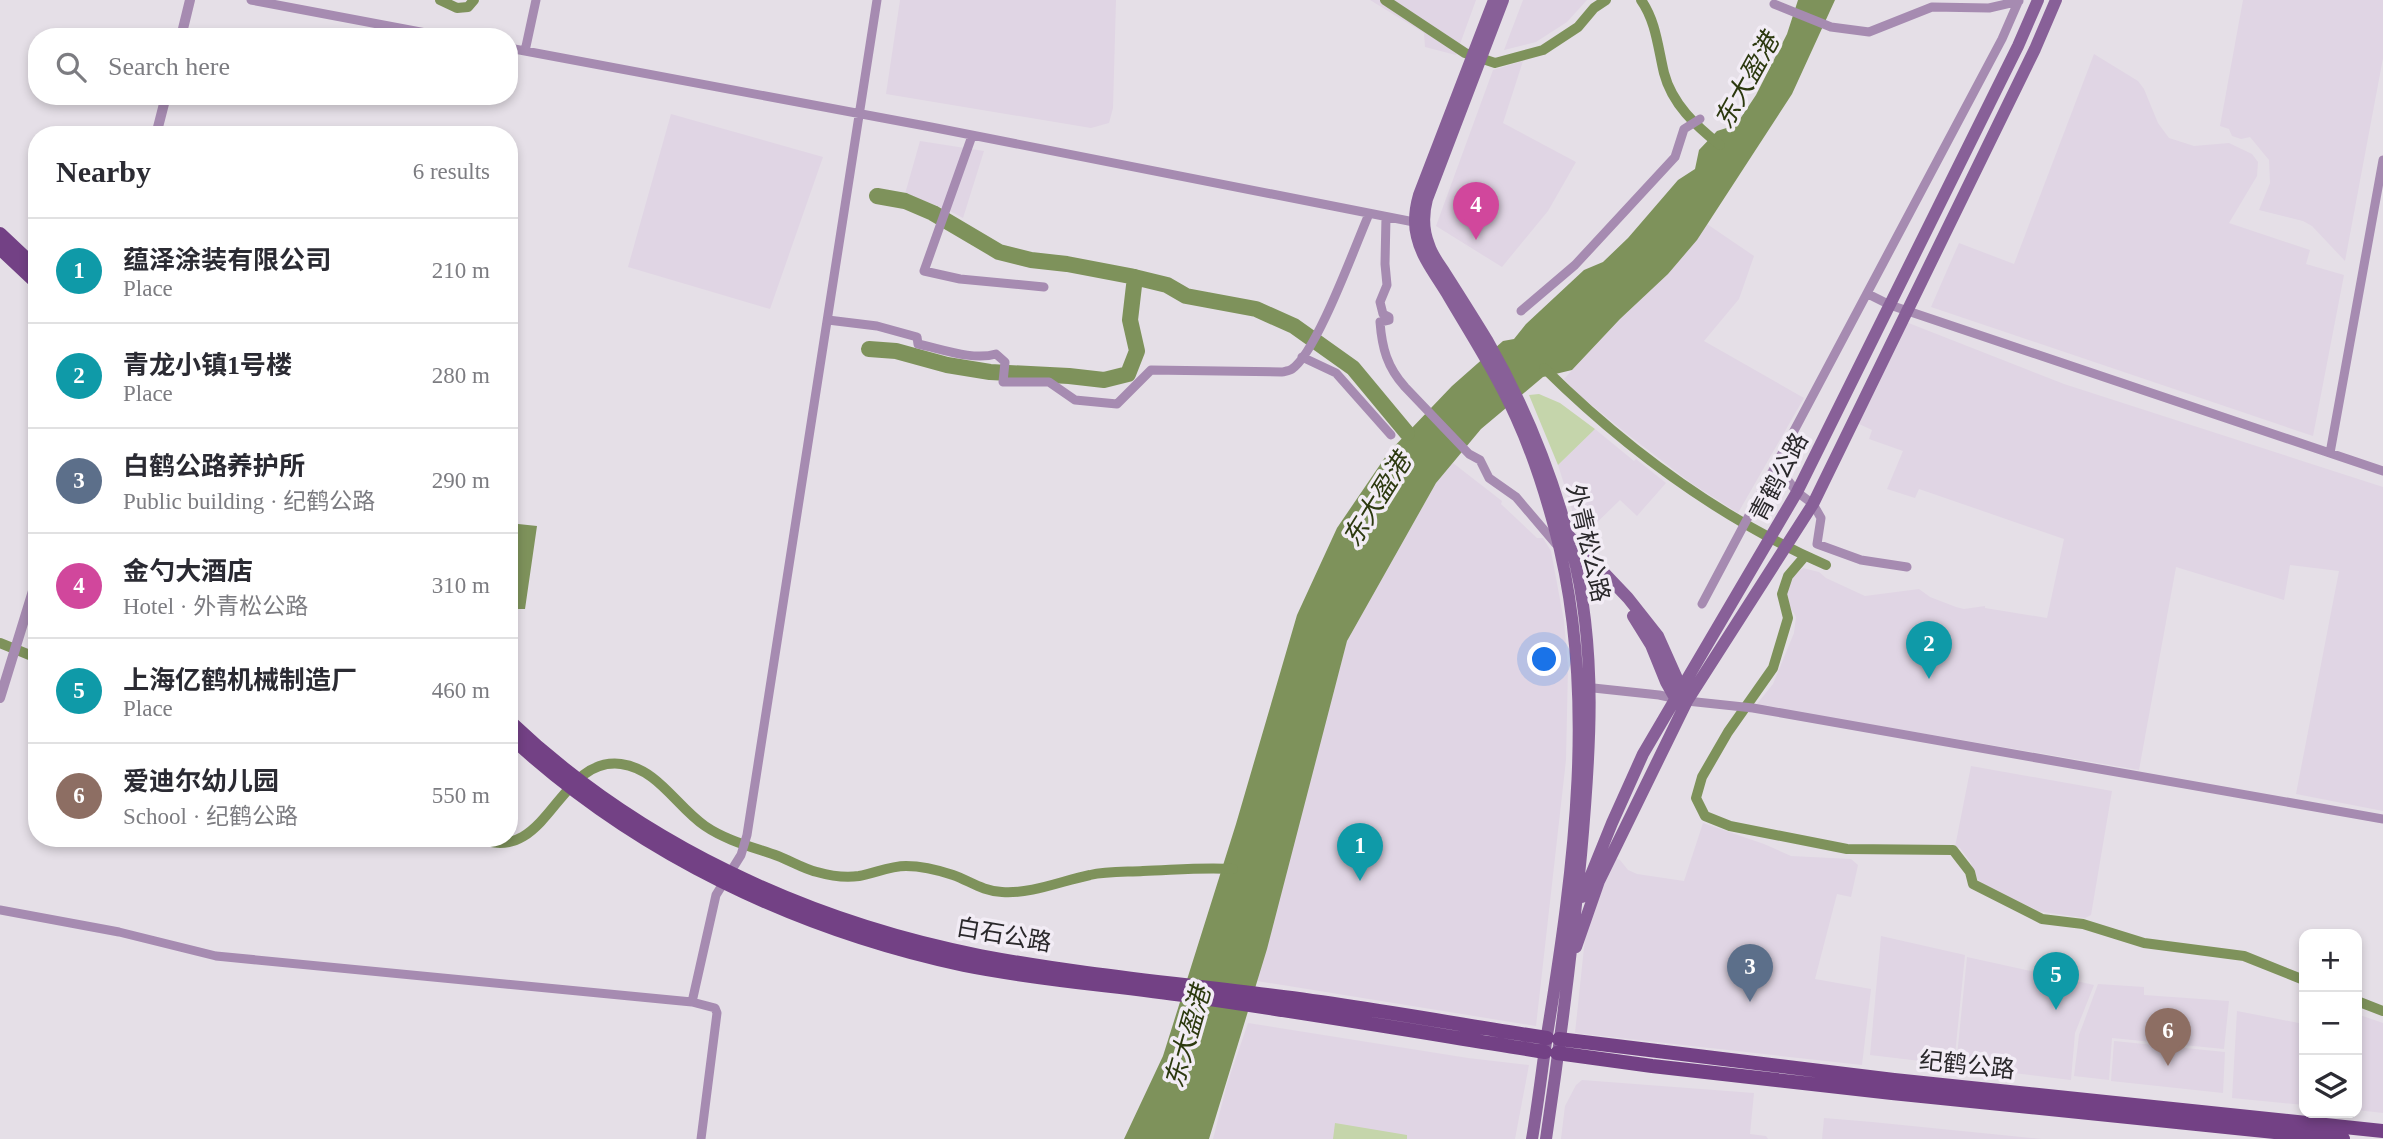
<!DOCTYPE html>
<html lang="en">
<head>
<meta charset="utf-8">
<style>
  :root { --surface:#fff; --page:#f2f2f3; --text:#2b2b33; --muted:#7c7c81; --line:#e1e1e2; --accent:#4c6411 }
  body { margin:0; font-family:"Times New Roman","Noto Sans SC",serif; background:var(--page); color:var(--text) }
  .controls { position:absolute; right:21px; bottom:21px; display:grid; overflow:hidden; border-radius:14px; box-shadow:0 4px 10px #0003 }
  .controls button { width:63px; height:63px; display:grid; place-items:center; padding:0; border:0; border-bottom:2px solid var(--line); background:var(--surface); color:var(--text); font:35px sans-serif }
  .you { position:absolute; left:1545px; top:660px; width:24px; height:24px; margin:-18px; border:5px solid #fff; border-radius:50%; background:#1a73e8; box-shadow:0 0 0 10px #1a73e833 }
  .badge { display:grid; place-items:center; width:46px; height:46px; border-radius:50%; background:var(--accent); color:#fff; font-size:23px; font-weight:700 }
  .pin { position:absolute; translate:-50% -58px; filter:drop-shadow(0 2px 4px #0008) }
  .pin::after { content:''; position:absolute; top:37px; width:24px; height:21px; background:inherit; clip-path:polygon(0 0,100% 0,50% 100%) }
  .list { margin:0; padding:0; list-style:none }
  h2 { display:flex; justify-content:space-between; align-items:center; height:91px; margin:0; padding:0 28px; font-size:30px }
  h2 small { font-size:23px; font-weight:400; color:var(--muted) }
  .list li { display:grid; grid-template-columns:46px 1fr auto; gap:21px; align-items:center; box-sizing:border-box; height:105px; padding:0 28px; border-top:2px solid var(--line) }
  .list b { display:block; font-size:26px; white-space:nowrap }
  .list p { margin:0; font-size:23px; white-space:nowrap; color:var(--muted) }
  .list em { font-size:23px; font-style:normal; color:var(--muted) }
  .icon { flex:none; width:38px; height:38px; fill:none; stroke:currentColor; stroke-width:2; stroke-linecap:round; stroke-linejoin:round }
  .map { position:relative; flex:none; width:2383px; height:1139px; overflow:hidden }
  .search { position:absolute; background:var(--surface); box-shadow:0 4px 10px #0003; left:28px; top:28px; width:490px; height:77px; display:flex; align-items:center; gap:18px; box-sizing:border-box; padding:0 24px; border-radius:28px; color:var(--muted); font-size:26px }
  .panel { position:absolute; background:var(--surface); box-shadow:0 4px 10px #0003; left:28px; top:126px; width:490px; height:721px; border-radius:28px }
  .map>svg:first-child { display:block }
</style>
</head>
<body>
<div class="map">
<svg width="2383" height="1139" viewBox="0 0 2383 1139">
  <rect width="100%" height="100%" fill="#e5dfe7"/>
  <!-- built -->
  <path fill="#e0d5e4" d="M900,0h216l-3,108 -4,15 -18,5 -205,-34z
    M1370,0h106l-20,55 -31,-8 -1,-14z
    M1523,0h64l-20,22 -31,20 -32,8z
    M2243,0h140v58l-38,203 -33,-35 -9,-5 -44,-11 11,-27 -1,-23 -19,-23 -9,2 -9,-3 -3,-7 -9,-3z
    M2094,54l44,27 6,8 14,34 11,15 25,8 35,-3 23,11 6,8 -1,14 -28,47 81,27 -4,14 38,11 -31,161 -382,-129 28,-64 55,21z
    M1523,61l-20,62 73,39 -28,49 -46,56 -66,-41 57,-156z
    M671,114l152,43 -53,152 -142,-42z
    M920,141l64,10 -21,67 -17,-9 -41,-15z
    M1707,224l47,32 -15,43 -35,42 100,57 -66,115 -47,-30 -64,-49 -50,-41 -13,-14 56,-60 48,-45z
    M1906,322l158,62 319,103v324l-87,-17 43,-223 -49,-6 -6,35 -108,-33 -37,203 -383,-65 17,-21 21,-51 2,-16 -12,-21 6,-17 13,-11 16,4 7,6 39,18 54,-7 11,8 26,10 8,2 21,-3v2l62,10 17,-79 -145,-50 -4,9 -28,-9 16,-38 -34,-12 3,-9 -15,-7z
    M1595,429l39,32 2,-2 30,24 -29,33 -17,-16 -39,38 -23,-73z
    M1453,463l49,38 -1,3 36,34h6l8,13 13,70 4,46 -2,93 -30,266 -279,-45 90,-340 89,-158z
    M1971,766l141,25 -21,124 -6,3 -49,-7 -3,-3 -44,-19 -12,-10 -4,-6 -2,-10 -11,-15 -5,-1z
    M1703,823l61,21 27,12 60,3 7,6 -7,32 -14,-3 -22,85 56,10 -9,76 -287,-32 11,-104 29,-71 5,2 8,10 9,4 47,7z
    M1881,936l84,19 -11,110 -84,-10z
    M1967,957l127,28 -19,48 -4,47 -115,-14z
    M2098,984l46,3v8l85,6 -5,48 -112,-11 -3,42 -35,-4 5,-41z
    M2237,1011l67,13v81l-72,-7z
    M2357,1014l26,9v90l-26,-3z
    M1248,1023l220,35 61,7 -14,74h-302l14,-55z
    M2114,1041l111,11 -2,41 -112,-12z
    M1582,1080l172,13 -4,41 16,2 2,3h-207l4,-33 11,-21z
    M1824,1118l48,4 170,17h-220z"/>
  <!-- green -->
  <path fill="#c5d5ab" d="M1539,394l21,9 35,26 -37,36 -29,-70z
    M1335,1123l72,12v4h-74z"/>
  <!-- water -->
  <path fill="#7e925b" d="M1798,0h37l-43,94 -95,146 -29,34 -48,45 -48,51 -29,7 -62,52 -45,54 -89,158 -80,308 -58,190h-85l39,-83 73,-232 61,-209 40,-87 51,-75 64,-67 51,-45 11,-2 12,-15 58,-54 19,-8 25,-24 50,-58 17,-11 4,-19 18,-19 19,-6 20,-30 31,-61z
    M509,523l28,3 -12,83h-16z"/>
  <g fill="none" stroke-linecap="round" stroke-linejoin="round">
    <!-- canal -->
    <path stroke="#7e925b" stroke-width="10" d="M440,0l17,8 11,-1 6,-7
      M1385,0l80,53 30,10 48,-13 35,-23 16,-19 12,-8
      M1641,0c15,21 17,48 23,73 8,31 32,53 56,72
      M1544,368c81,80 177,151 282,197
      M1805,556l-17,20 -6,18 6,24 -15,50 -45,64 -26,45 -6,21 9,18 25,10 117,23 106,1 17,22 3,12 69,35 41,5 61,19 100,13 60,24
      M0,643l37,15
      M477,838c71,30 80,-82 144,-74 37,5 55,42 84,62 22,15 48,21 73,30 13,5 26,13 39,16 14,4 28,6 42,4 16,-3 31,-10 47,-10 15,0 32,4 47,9 17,6 29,16 49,17 30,2 59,-11 88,-17 17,-4 36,-3 53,-4 31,-1 60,-4 90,-2
      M2357,1001l26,10"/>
    <!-- river -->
    <path stroke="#7e925b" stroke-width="16" d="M877,196l28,5 28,12 66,39 32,8 36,4 63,12 37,9 19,11 70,13 38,17 59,42 54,65
      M869,349l27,2 51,14 43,7 79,4 35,4 24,-6 9,-23 -7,-31 5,-43"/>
    <!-- minor -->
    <path stroke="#a68bb1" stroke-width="9" d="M251,0l196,37
      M1774,4l57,23 38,5 63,-25 57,1 30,-7
      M509,48l422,79 488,96
      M525,51l11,-51
      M972,136l-48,135 36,8 84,8
      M1386,217l-1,47 2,21 -7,17 3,12 6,3v3l-9,2c2,26 7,45 25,65l64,67 11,6 9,18 27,19 40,47
      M1868,294l22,11 493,166
      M1521,311l54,-46 100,-108 9,-28 16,-10
      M828,320l49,6 40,11 1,7c24,5 55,17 78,10l9,8 -2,20h46l26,18 42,4 34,-34 131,2c1,0 9,-2 10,-3 25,-17 63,-123 77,-155
      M1302,357l34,16 55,62
      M2330,453l53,-293
      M1776,465l21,27 16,12 8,14 -4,26 44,16 46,7
      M1702,604l300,-565 17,-39
      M1584,687l75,8 28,6 66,7 630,111
      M0,910l119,22 97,24 476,46 24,-107 25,-40 6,-20 130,-835
      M692,1002l23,6 2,5 -16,126"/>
    <!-- tertiary -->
    <path stroke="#a68bb1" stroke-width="10" d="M181,37l9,-37
      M156,135l10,-39
      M0,698l37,-120"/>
    <!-- secondary -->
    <path stroke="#886098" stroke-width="12" d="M1494,0l-75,195c-4,14 -6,27 -2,42 5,22 21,41 32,60 23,39 48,78 67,120 16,35 28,72 38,109 45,165 20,342 -7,509 -5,34 -9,69 -15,104
      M1503,0l-76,199c-4,15 -4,31 2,46 3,10 10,19 16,28 14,22 28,44 42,67 38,66 66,136 85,210 26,99 18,205 9,305 -9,95 -21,190 -35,284
      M1569,536l59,62 30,38 25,56
      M1633,616l18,29 15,37 9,16
      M1582,897l30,-74 31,-69 154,-262 221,-446 20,-46
      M1576,947l23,-66 88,-180 126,-197 222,-455 21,-49"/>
    <!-- primary -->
    <path stroke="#734185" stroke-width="14" d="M0,234l37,35
      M0,248l37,35
      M509,721c129,123 298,201 471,235 95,18 192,27 287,39 93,11 187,29 280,43
      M509,735c127,118 287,194 455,230 74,15 150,20 225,31 119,17 237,37 356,56
      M1559,1039l335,41 489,51
      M1557,1053l95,13 240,27 451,46"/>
  </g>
  <g text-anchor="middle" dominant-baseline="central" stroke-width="7" stroke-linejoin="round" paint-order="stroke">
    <!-- street labels -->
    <g font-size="24" fill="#2a282b" stroke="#f2ecf5">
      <text transform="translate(1779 477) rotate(-62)">青鹤公路</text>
      <text transform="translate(1588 543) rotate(77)">外青松公路</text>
      <text transform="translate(1004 935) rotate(10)">白石公路</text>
      <text transform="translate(1967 1065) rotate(6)">纪鹤公路</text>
    </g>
    <!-- water labels -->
    <g font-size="26" font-style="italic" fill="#2c390f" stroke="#f2ecf5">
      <text transform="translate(1747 81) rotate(-61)">东大盈港</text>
      <text transform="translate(1377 500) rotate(-58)">东大盈港</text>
      <text transform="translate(1188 1037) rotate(-74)">东大盈港</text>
    </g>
  </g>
</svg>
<div class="controls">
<button>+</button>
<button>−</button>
<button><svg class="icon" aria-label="layers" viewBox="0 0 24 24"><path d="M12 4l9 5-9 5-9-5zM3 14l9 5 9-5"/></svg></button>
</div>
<div class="you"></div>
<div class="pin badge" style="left:1360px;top:881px;background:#0f9aa8">1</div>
<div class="pin badge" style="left:1929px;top:679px;background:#0f9aa8">2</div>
<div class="pin badge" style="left:1750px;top:1002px;background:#5c6f8a">3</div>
<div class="pin badge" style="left:1476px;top:240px;background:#d1479c">4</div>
<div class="pin badge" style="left:2056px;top:1010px;background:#0f9aa8">5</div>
<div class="pin badge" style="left:2168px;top:1066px;background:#8d6e63">6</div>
<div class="search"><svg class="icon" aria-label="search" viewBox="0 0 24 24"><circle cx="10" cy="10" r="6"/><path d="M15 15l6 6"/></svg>Search here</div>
<section class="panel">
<h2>Nearby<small>6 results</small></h2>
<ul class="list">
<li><span class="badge" style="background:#0f9aa8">1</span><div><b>蕴泽涂装有限公司</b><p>Place</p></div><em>210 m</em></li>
<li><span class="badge" style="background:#0f9aa8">2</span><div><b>青龙小镇1号楼</b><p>Place</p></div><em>280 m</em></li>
<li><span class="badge" style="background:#5c6f8a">3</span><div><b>白鹤公路养护所</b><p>Public building · 纪鹤公路</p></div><em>290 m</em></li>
<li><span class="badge" style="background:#d1479c">4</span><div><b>金勺大酒店</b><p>Hotel · 外青松公路</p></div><em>310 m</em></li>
<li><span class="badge" style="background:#0f9aa8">5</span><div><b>上海亿鹤机械制造厂</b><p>Place</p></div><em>460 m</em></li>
<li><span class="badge" style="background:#8d6e63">6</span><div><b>爱迪尔幼儿园</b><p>School · 纪鹤公路</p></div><em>550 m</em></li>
</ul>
</section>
</div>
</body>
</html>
